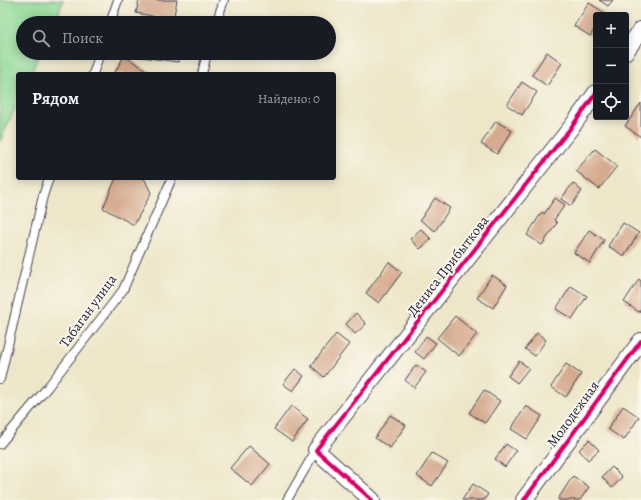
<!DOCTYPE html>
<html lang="ru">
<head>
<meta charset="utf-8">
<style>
  :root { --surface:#171b24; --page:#20242c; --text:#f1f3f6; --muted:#9ea1a6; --line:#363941 }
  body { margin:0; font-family:Alegreya,serif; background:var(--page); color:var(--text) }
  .controls { position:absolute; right:12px; top:12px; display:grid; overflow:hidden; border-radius:4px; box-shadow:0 2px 10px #0003 }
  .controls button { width:36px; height:36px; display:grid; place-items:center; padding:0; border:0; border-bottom:1px solid var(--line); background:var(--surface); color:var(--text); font:20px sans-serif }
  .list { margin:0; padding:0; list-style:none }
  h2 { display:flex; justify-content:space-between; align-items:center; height:52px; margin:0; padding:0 16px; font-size:17px }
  h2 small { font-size:13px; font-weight:400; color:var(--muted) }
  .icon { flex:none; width:22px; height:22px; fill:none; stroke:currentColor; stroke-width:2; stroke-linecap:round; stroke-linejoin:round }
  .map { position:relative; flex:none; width:641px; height:500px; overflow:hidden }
  .search { position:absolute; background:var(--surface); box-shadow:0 2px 10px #0003; left:16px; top:16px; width:320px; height:44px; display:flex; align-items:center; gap:10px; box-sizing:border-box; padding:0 14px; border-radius:22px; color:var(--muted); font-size:15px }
  .panel { position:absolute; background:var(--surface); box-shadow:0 2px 10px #0003; left:16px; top:72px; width:320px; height:108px; border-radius:4px }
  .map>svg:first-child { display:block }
</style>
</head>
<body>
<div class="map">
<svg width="641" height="500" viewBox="0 0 641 500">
  <rect width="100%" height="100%" fill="#fbf7ec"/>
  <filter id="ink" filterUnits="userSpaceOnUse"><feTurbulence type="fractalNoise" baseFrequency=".025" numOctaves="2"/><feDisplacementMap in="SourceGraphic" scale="8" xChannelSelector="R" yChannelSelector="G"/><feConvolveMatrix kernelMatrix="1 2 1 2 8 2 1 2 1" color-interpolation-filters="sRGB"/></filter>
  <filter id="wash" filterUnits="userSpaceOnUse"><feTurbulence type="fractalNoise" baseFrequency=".012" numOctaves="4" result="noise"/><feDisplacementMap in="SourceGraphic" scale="16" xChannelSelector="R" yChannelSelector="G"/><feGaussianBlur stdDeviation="0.9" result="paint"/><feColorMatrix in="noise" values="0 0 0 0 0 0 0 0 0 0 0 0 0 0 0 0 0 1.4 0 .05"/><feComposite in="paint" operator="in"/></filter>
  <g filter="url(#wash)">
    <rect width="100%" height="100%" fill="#ede6c8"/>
    <!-- green -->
    <path fill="#8dd895" stroke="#587d68" d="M0,0h64l-10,23h-31v30h17l-9,21h-13v28l-18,40z"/>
    <g id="blocks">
      <!-- building -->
      <path fill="#d6aa8f" d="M139,0h38l-4,20 -37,-7z
        M599,0h14l-5,6z
        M589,3l16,10 -1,2h-8v12l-6,9 -16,-10z
        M547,52l15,11 -15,23 -15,-11z
        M141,53h39l-2,9 -37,-5z
        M124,56l29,18h-39z
        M522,82l15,10 -15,23 -15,-10z
        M641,103v34l-16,-11z
        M496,121l16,10 -15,23 -16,-10z
        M595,149l22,17 -18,23 -23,-18z
        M116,178h28l7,15 -17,32 -31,-17z
        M573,183l9,8 -11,15 -10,-7z
        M435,198l15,10 -15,23 -15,-11z
        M555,198l10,7 -11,15 3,3 -15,22 -15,-10 15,-23 2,2z
        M623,223l16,10 -15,23 -16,-10z
        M421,229l10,10 -11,10 -10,-10z
        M589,230l15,10 -14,23 -16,-10z
        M389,262l13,10 -23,31 -13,-10z
        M492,275l15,10 -14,23 -16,-10z
        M639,279l2,2v28l-2,3 -15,-10z
        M571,286l16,10 -15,23 -16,-10z
        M356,313l10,11 -11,10 -9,-10z
        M455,316l22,18 -18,22 -22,-18z
        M537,333l9,7 -11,16 -10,-7z
        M336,334l13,10 -25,33 -13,-11z
        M426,336l10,7 -12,16 -9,-7z
        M519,361l10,7 -12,15 -9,-7z
        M566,364l15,10 -15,23 -15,-10z
        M416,365l10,7 -12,16 -9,-8z
        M295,369l9,7 -11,15 -10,-7z
        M484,390l16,11 -15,22 -16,-10z
        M291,406l17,13 -16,23 -18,-13z
        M526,406l16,10 -15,23 -16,-10z
        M623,406l16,11 -15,23 -16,-11z
        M390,415l16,10 -16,23 -15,-10z
        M589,440l10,10 -11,10 -9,-10z
        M506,444l10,7 -11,16 -10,-8z
        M249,446l21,18 -18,22 -22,-18z
        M432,453l16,10 -16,23 -15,-10z
        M612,467l10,10 -10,11 -10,-11z
        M573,476l16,11 -9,13h-21l-1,-1z
        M473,484l15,10 -4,6h-22z"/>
    </g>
  </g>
  <g filter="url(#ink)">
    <use href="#blocks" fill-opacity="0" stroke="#403f50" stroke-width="1"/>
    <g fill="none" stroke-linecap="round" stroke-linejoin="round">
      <!-- service casing -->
      <g stroke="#403f50" stroke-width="10">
        <path id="service" d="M110,23l8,-23
          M216,23l8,-23
          M93,74l7,-21
          M202,74l5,-21
          M0,379l43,-183 6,-18
          M0,444l47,-56 76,-98 49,-112
          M287,500l29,-50"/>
      </g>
      <!-- minor casing -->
      <g stroke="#403f50" stroke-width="18">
        <path id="minor" d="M626,51l15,-21
          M372,500l-56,-50 257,-325 23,-32
          M524,500l117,-159"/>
      </g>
      <!-- service -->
      <use href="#service" stroke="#fff" stroke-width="8"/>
      <!-- minor -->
      <use href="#minor" stroke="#fff" stroke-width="16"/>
      <!-- cycleway casing -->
      <g stroke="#fbf7ec" stroke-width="6">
        <path id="cycleway" d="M372,500l-56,-50 257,-325 23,-32
          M524,500l117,-159"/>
      </g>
      <!-- cycleway -->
      <use href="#cycleway" stroke="#d6006c" stroke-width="4"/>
    </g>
  </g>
  <g text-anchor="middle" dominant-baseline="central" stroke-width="4" stroke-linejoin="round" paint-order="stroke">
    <!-- street labels -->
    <g font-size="14" fill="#22223b" stroke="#fbf7ec">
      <text transform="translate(448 266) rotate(-52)">Дениса Прибыткова</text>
      <text transform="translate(88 311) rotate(-54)">Табаган улица</text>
      <text transform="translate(573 414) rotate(-54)">Молодежная</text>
    </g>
  </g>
</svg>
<div class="controls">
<button>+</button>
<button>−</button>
<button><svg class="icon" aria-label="locate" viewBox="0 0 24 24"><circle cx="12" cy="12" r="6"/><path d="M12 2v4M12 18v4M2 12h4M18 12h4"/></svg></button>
</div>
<div class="search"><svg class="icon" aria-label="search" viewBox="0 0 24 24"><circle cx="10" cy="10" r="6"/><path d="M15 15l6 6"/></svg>Поиск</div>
<section class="panel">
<h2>Рядом<small>Найдено: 0</small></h2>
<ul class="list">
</ul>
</section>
</div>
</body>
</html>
